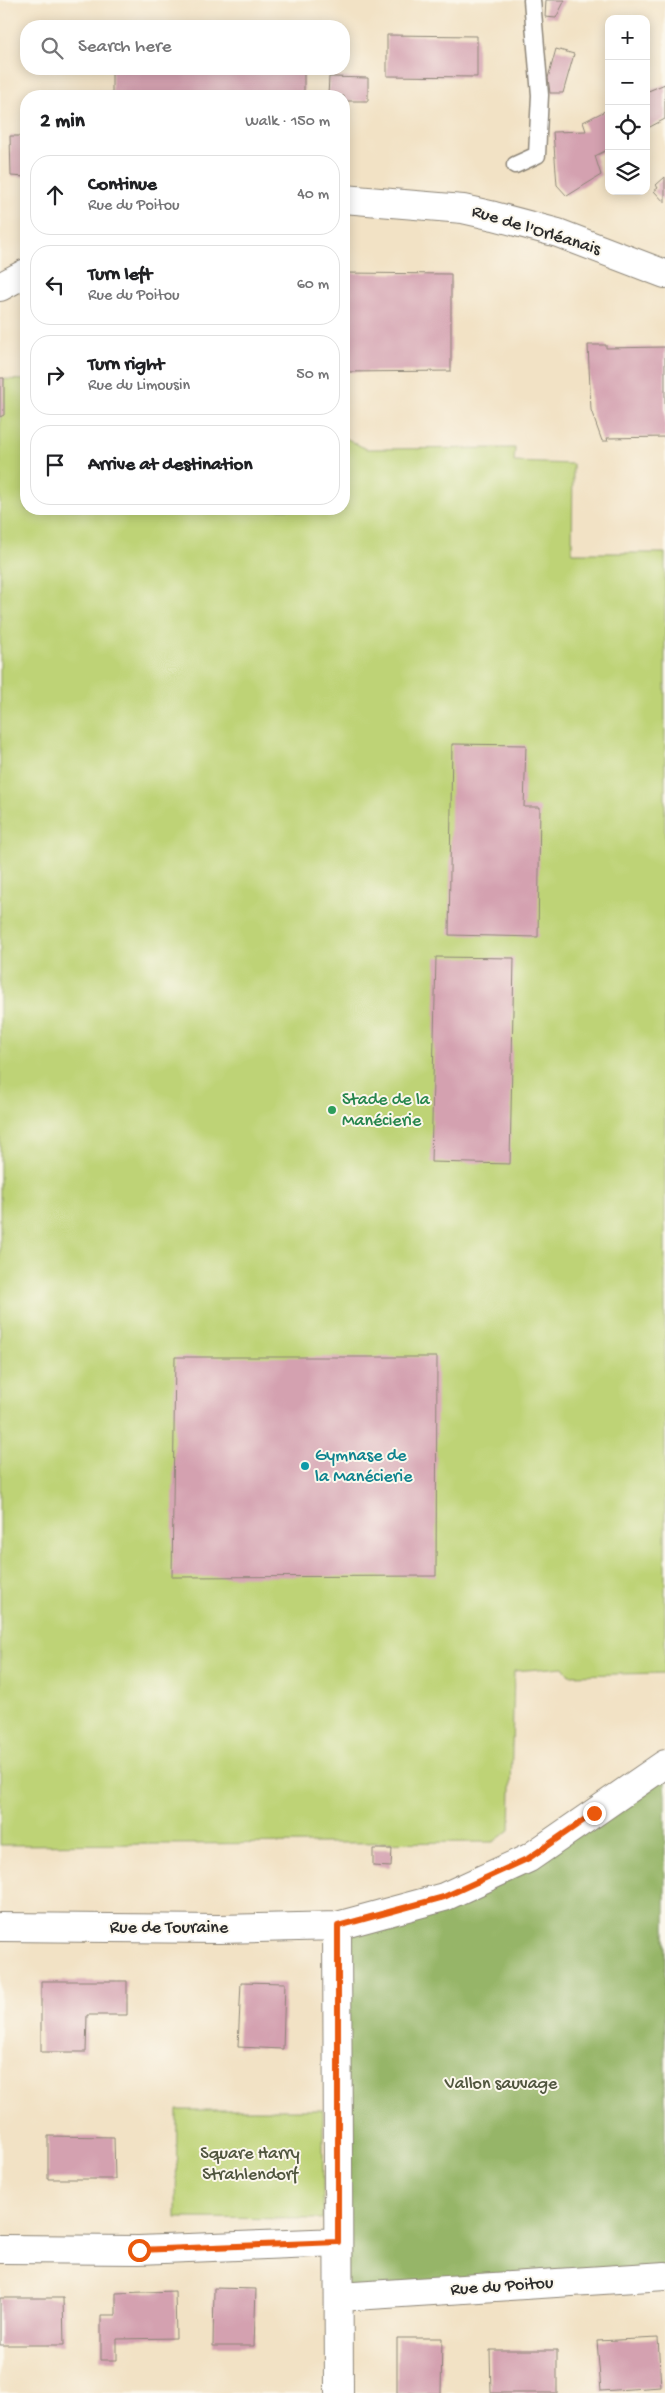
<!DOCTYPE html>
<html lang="en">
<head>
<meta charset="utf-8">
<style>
  :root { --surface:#fff; --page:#f6f6f6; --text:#202124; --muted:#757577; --line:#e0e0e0 }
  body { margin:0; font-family:"Gochi Hand",sans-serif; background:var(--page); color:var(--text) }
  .controls { position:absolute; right:15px; top:15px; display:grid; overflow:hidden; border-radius:10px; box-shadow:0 2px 12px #0003 }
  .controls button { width:45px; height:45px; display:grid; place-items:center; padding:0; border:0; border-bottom:1px solid var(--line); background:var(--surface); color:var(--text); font:25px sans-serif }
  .stop { position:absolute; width:15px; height:15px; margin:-11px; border:4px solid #ea580c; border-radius:50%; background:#fff }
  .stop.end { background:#ea580c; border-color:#fff; box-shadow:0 1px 5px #0008 }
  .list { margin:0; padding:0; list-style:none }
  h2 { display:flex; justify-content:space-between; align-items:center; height:65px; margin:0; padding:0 20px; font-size:21px }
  h2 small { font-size:16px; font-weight:400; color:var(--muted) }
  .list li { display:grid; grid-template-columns:32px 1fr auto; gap:15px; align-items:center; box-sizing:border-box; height:80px; margin:0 10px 10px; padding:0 10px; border:1px solid var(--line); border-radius:20px }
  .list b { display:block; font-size:19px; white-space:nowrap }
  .list p { margin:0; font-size:16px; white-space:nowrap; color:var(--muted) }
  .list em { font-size:16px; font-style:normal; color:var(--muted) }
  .icon { flex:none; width:28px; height:28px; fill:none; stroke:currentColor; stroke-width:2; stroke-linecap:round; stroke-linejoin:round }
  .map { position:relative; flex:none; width:665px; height:2393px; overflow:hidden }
  .search { position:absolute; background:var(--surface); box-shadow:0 2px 12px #0003; left:20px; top:20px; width:330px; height:55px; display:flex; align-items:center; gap:12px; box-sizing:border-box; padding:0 18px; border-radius:20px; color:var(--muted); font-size:19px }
  .panel { position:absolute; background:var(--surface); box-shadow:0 2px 12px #0003; left:20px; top:90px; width:330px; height:425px; border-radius:20px }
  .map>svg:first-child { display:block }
</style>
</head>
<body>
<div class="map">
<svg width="665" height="2393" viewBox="0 0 665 2393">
  <rect width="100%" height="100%" fill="#fbf7ec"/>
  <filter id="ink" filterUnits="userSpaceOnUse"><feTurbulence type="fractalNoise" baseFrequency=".02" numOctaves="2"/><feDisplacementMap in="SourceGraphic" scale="10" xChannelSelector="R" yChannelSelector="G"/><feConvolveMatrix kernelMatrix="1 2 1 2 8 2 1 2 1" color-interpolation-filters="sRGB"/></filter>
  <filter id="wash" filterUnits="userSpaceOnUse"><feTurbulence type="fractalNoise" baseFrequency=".0096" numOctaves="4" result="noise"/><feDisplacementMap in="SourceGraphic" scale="20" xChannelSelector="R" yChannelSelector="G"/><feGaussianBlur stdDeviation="1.12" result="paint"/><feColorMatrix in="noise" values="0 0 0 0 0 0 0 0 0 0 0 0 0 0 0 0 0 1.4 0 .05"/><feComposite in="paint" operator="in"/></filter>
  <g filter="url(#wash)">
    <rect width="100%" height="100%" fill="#f2e2c5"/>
    <!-- green -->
    <path fill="#bed376" stroke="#747f50" d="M0,379l26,1v129h318v-72l22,12 149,-1 -1,14 59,2 -1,89h93v1120l-96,2 -6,-8 -49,4 -4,159 -17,12 -493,3z
      M177,2110h146v109l-147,-1z"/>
    <!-- forest -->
    <path fill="#96b567" stroke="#607049" d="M665,1764v512l-326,21 -2,-371 107,-29z"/>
    <g id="blocks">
      <!-- building -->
      <path fill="#d4a1b0" d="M546,0h19l-9,18 -11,-1z
        M387,35l90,1v41l-90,-1z
        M556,49l18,5 -11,39h-13l-2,-15z
        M112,69h192v27h-192z
        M329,77l39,1v23h-24v-5h-16z
        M665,84v35l-19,10v-37z
        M609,109v40l-14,7 6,19 -34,21 -10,-11 -4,-53 33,-1 -3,-9z
        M10,136h16v41l-15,-1z
        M665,177v26l-11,-12 4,-3 -2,-3z
        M344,273l107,1v97l-107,1z
        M588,345h18v3l59,-1v90l-58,1 1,3h-6l-11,-31z
        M0,378h4v37l-4,2z
        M452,744l74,1 -2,62h16l-2,130 -89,-2z
        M436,957l78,1 -4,206 -79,-2z
        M175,1357h262l-1,219 -264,1z
        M373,1849h19l-1,18 -18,-1z
        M41,1981h86v34h-40l-1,37h-45z
        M241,1982l44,1 -2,66 -45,-2z
        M48,2136l66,1 1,42h-67z
        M214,2288l42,1 -2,57h-41z
        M175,2291l1,47 -59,1v21h-16v-45h15v-22z
        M0,2298h63l1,47h-64z
        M397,2338h45l-1,55h-44z
        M658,2338l3,49 -60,4 -4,-50z
        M490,2350h67v43h-66z"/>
    </g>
  </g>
  <g filter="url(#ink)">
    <use href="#blocks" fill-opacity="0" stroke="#8e8678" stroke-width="1"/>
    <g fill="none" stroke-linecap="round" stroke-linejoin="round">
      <!-- lane casing -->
      <g stroke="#8e8678" stroke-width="19">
        <path id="lane" d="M515,165l22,-10 3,-60 -8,-95"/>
      </g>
      <!-- street casing -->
      <g stroke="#8e8678" stroke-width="30">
        <path id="street" d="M344,199l119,10 31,7 64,17 107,41
          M0,287l26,-14
          M337,1926l2,467
          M0,1927l219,2 118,-3 107,-29 85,-39 136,-94
          M0,2249l139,1 199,-8
          M339,2297l326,-21"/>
      </g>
      <!-- lane -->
      <use href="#lane" stroke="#fff" stroke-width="16"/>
      <!-- street -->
      <use href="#street" stroke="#fff" stroke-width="28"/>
    </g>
  </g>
  <g fill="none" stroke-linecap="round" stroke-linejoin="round" filter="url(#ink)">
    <!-- route -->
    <path stroke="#ea580c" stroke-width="6" d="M139,2250l199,-8v-316l106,-29 85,-39 65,-45"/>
  </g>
  <!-- markers -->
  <circle fill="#2e9e5b" stroke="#fbf7ec" stroke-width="2" cx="332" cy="1110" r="5"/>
  <circle fill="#0f9aa8" stroke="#fbf7ec" stroke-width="2" cx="305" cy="1466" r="5"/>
  <g text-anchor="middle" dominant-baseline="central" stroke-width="4" stroke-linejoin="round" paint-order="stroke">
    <!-- street labels -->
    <g font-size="18" fill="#2b2b2b" stroke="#fbf7ec">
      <text transform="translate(536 231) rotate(17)">Rue de l'Orléanais</text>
      <text x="169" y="1928">Rue de Touraine</text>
      <text transform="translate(502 2287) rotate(-4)">Rue du Poitou</text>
    </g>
    <!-- leisure labels -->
    <g font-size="18" fill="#27864d" stroke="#fbf7ec" text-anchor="start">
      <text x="342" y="1100">Stade de la<tspan x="342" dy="21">Manécierie</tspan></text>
    </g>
    <!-- culture labels -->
    <g font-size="18" fill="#0d838f" stroke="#fbf7ec" text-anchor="start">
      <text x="315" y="1456">Gymnase de<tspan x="315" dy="21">la Manécierie</tspan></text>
    </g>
    <!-- park labels -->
    <g font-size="18" fill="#50553e" stroke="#fbf7ec">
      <text x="501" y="2084">Vallon sauvage</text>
      <text x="250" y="2154">Square Harry<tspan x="250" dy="21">Strahlendorf</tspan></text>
    </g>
  </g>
</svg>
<div class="controls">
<button>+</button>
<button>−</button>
<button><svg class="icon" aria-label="locate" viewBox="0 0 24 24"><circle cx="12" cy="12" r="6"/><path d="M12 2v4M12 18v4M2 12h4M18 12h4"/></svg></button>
<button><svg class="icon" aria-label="layers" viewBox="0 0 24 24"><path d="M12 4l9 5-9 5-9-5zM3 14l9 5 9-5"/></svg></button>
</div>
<div class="stop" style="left:139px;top:2250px"></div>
<div class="stop end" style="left:594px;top:1813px"></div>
<div class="search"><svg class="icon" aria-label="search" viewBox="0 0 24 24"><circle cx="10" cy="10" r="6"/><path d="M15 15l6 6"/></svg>Search here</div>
<section class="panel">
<h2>2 min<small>Walk · 150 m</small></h2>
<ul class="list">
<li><svg class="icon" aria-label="ahead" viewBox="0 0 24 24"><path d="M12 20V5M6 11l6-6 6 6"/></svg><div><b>Continue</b><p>Rue du Poitou</p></div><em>40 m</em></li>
<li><svg class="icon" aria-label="left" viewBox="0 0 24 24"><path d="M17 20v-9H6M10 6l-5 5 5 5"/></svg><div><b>Turn left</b><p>Rue du Poitou</p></div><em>60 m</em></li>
<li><svg class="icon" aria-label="right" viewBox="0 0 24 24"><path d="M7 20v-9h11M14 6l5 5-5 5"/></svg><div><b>Turn right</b><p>Rue du Limousin</p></div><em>50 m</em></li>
<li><svg class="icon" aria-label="arrive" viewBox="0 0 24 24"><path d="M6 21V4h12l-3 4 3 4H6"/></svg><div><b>Arrive at destination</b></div></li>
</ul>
</section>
</div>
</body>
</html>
